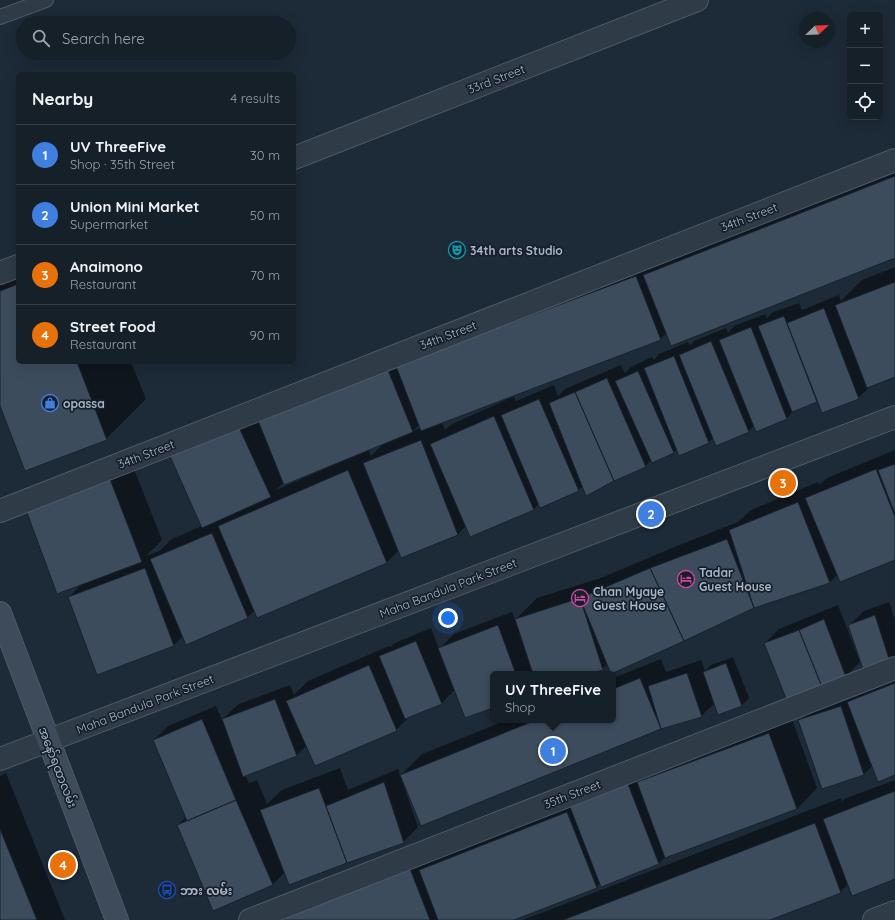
<!DOCTYPE html>
<html lang="en">
<head>
<meta charset="utf-8">
<style>
  :root { --surface:#162029; --page:#232d35; --text:#f1f3f6; --muted:#9ea3a8; --line:#353e46; --accent:#8c9099 }
  body { margin:0; font-family:Quicksand,"Noto Sans Myanmar",sans-serif; background:var(--page); color:var(--text) }
  .controls { position:absolute; right:12px; top:12px; display:grid; overflow:hidden; border-radius:6px; box-shadow:0 4px 16px #0002 }
  .controls button { width:36px; height:36px; display:grid; place-items:center; padding:0; border:0; border-bottom:1px solid var(--line); background:var(--surface); color:var(--text); font:20px sans-serif }
  .compass { position:absolute; left:799px; top:12px; width:36px; height:36px; border-radius:50%; background:var(--surface); box-shadow:0 4px 16px #0002; rotate:67deg }
  .you { position:absolute; left:448px; top:618px; width:14px; height:14px; margin:-10px; border:3px solid #fff; border-radius:50%; background:#1a73e8; box-shadow:0 0 0 6px #1a73e833 }
  .badge { display:grid; place-items:center; width:26px; height:26px; border-radius:50%; background:var(--accent); color:#fff; font-size:13px; font-weight:700 }
  .pin { position:absolute; translate:-50% -50%; border:2px solid #fff; box-shadow:0 1px 4px #0006 }
  .popup { position:absolute; left:490px; top:671px; width:126px; height:52px; box-sizing:border-box; display:grid; place-content:center; border-radius:6px; background:var(--surface); filter:drop-shadow(0 1px 3px #0005); font-size:13px; white-space:nowrap; color:var(--muted) }
  .popup b { font-size:15px; color:var(--text) }
  .popup::after { content:''; position:absolute; left:50%; top:100%; margin-left:-8px; border:8px solid transparent; border-top-color:var(--surface) }
  .list { margin:0; padding:0; list-style:none }
  h2 { display:flex; justify-content:space-between; align-items:center; height:52px; margin:0; padding:0 16px; font-size:17px }
  h2 small { font-size:13px; font-weight:400; color:var(--muted) }
  .list li { display:grid; grid-template-columns:26px 1fr auto; gap:12px; align-items:center; box-sizing:border-box; height:60px; padding:0 16px; border-top:1px solid var(--line) }
  .list b { display:block; font-size:15px; white-space:nowrap }
  .list p { margin:0; font-size:13px; white-space:nowrap; color:var(--muted) }
  .list em { font-size:13px; font-style:normal; color:var(--muted) }
  .icon { flex:none; width:22px; height:22px; fill:none; stroke:currentColor; stroke-width:2; stroke-linecap:round; stroke-linejoin:round }
  .map { position:relative; flex:none; width:895px; height:920px; overflow:hidden }
  .search { position:absolute; background:var(--surface); box-shadow:0 4px 16px #0002; left:16px; top:16px; width:280px; height:44px; display:flex; align-items:center; gap:10px; box-sizing:border-box; padding:0 14px; border-radius:22px; color:var(--muted); font-size:15px }
  .panel { position:absolute; background:var(--surface); box-shadow:0 4px 16px #0002; left:16px; top:72px; width:280px; height:292px; border-radius:6px }
  .map>svg:first-child { display:block }
</style>
</head>
<body>
<div class="map">
<svg width="895" height="920" viewBox="0 0 895 920">
  <rect width="100%" height="100%" fill="#1d2a37"/>
  <!-- shadow -->
  <path fill="#0007" fill-rule="evenodd" d="M895,161v96l-228,76 -7,6 -146,56v1l2,5 38,-16 4,11 7,-7 56,-24 4,8 6,-6 21,-10 2,3 5,-6 29,-12 2,4 4,-5 32,-13 2,5 6,-7 31,-12 2,4 6,-6 26,-9 3,7 37,-15 2,6 21,-21 33,-13v109l-24,10 -13,12 -40,3 -23,8 -8,9 -31,12 -2,-5 -5,6 -32,13 -3,-7 -5,5 -30,12 -2,-5 -3,3 -23,8 -6,6 -62,20 -5,4 -39,14 -5,5 -63,27 -5,-10 -8,8 -57,23 -2,-7 -12,12 -129,55 -3,-7 -8,8 -64,18 -9,9 -77,28 -28,-76 15,-15 -57,-71 103,-52 32,81 -16,16 13,-5 13,-12 30,-13 -32,-71zM513,395v2l-61,27 -7,6 -3,-8zM419,425l2,3 -8,3zM384,443l-13,13 -3,-7zM327,466v2l-51,22 8,-8z
    M18,261v101h113l15,37 -40,40 -106,-37v-133z
    M895,450v109l-57,15 -8,8 -76,25 -142,66 -4,-10 -6,6 -16,5h-93v32l-38,-17 -13,14 -33,14 -13,13 -89,15 -10,10 -52,20 4,8 8,-3 10,24 15,-14 58,-22 8,22 50,-21 2,7 22,-22 85,-34h106v-42l48,-19 5,13 35,-12 4,11 6,-6 22,-8 16,41 -7,7 -27,-2 -14,13 -39,11 -2,1 -258,53 16,46 -15,15 -57,20 -61,10 -13,13 -94,-60 8,-8 -32,-77 14,-14 48,-20 6,14 15,-15 53,-20 4,10 14,-14 81,-35 1,1 5,-4 36,-15 8,21 15,-15 58,-22 3,8 22,-22 64,-20 71,-30 66,-26 13,-12 67,-28 1,3 8,-7z
    M889,602l6,18v40l-4,4 -41,-39 14,-14z
    M838,605l22,57 -14,14 -81,-33 14,-14z
    M895,672v102l-22,-9 -9,9 -41,14 -23,-67 14,-14z
    M790,714l27,74 -20,21 -132,48 -6,6 -57,23 -2,-3 -4,4 -85,33h-265z
    M6,773l59,147h-65v-144z
    M895,780v98l-47,6 -8,8 -73,28h-244l318,-122 1,4 2,-3z"/>
  <!-- building -->
  <path fill="#3d4c5d" stroke="#18222e" d="M895,176v82l-224,88 -28,-71z
    M636,276l25,64 -240,91 -25,-65z
    M895,282v95l-28,11 -32,-83z
    M18,284v78h59l30,78 -82,31 -25,-65v-115z
    M824,308l35,91 -37,14 -35,-90z
    M784,316l33,86 -25,10 -34,-86z
    M751,327l36,92 -31,13 -37,-92z
    M711,341l38,91 -33,14 -37,-91z
    M674,356l35,87 -30,13 -35,-88z
    M386,365l27,67 -129,53 -27,-67z
    M638,371l36,82 -22,10 -37,-82z
    M607,378l39,89 -32,14 -39,-89z
    M575,392l39,89 -28,15 -37,-93z
    M539,399l40,92 -39,17 -39,-93z
    M494,416l40,94 -64,27 -40,-93z
    M237,423l34,74 -69,31 -33,-74z
    M421,440l37,95 -57,23 -38,-95z
    M895,464v50l-17,-44z
    M876,469l19,48v43l-55,22 -35,-84z
    M348,470l39,93 -130,55 -39,-92z
    M110,479l32,83 -85,32 -31,-84z
    M798,502l32,81 -76,25 -25,-78z
    M212,533l36,85 -62,27 -36,-86z
    M727,539l27,69 -70,33 -34,-73z
    M145,568l29,78 -77,29 -29,-78z
    M650,568l34,73 -73,33 -31,-76z
    M580,598l23,72 -14,4h-56l-18,-55z
    M875,615l16,50 -26,10 -17,-50z
    M824,619l22,58 -24,10 -23,-57z
    M498,625l18,49h-23v34l-28,10 -27,-70z
    M799,630l23,57 -35,14 -23,-58z
    M416,641l26,63 -37,15 -26,-63z
    M726,663l16,43 -24,9 -15,-43z
    M369,665l28,66 -82,35 -29,-65z
    M687,673l15,44 -41,12 -13,-43z
    M640,678l21,51 -240,97 -21,-51 136,-55h77v-31z
    M895,683v92l-17,7 -31,-80z
    M275,699l22,57 -54,21 -21,-58z
    M841,706l23,69 -42,14 -24,-69z
    M202,719l34,81 -49,21 -34,-81z
    M769,733l28,76 -132,49 -28,-76z
    M384,782l20,61 -57,20 -21,-57z
    M628,784l31,80 -58,23 -31,-80z
    M319,788l28,75 -58,22 -29,-75z
    M895,791v88l-43,17 -29,-77z
    M236,800l37,85 -60,26 -36,-86z
    M567,812l30,76 -83,32h-76l-19,-50z
    M815,823l26,70 -71,27h-207z
    M0,829l37,91h-37z
    M409,866l21,54h-145l-2,-3z"/>
  <g fill="none" stroke-linecap="round" stroke-linejoin="round">
    <!-- lane casing -->
    <g stroke="#4e5966" stroke-width="16">
      <path id="lane" d="M0,17l46,-17"/>
    </g>
    <!-- street casing -->
    <g stroke="#4e5966" stroke-width="24">
      <path id="street" d="M294,158l403,-158
        M0,273l18,-7
        M0,511l895,-351
        M0,759l895,-342
        M250,920l645,-252
        M874,920l21,-8"/>
    </g>
    <!-- secondary casing -->
    <g stroke="#4e5966" stroke-width="24">
      <path id="secondary" d="M0,613l117,307"/>
    </g>
    <!-- lane -->
    <use href="#lane" stroke="#303b48" stroke-width="14"/>
    <!-- street -->
    <use href="#street" stroke="#303b48" stroke-width="22"/>
    <!-- secondary -->
    <use href="#secondary" stroke="#3e4b5b" stroke-width="22"/>
  </g>
  <!-- icons -->
  <defs>
    <g id="theatre-ring" transform="scale(0.9)"><circle r="9.5" fill="#16202c" stroke="#0f9aa8" stroke-width="1.5"/><path d="M-5-5.5Q0-4 5-5.5V0Q5 5 0 6Q-5 5-5 0ZM-3.3-2.5H-1v1.5H-3.3ZM1-2.5H3.3v1.5H1ZM-2.8 1Q0 5.5 2.8 1Z" fill="#0f9aa8"/></g>
    <g id="shop-ring" transform="scale(0.9)"><circle r="9.5" fill="#16202c" stroke="#3f7fe0" stroke-width="1.5"/><path d="M-5-2.5h2.3a2.7 3.5 0 0 1 5.4 0H5L5.5 6h-11ZM-1.5-2.5h3a1.5 2.3 0 0 0-3 0Z" fill="#3f7fe0"/></g>
    <g id="hotel-ring" transform="scale(0.9)"><circle r="9.5" fill="#16202c" stroke="#d1479c" stroke-width="1.5"/><path d="M-6-4.5h1.5V1H6V5H4.5V3h-9V5H-6ZM-4 0a1.8 1.8 0 1 1 3.6 0ZM.5 0V-2.5h3Q6-2.5 6 0Z" fill="#d1479c"/></g>
    <g id="bus-ring" transform="scale(0.9)"><circle r="9.5" fill="#16202c" stroke="#1a4fb4" stroke-width="1.5"/><path d="M-5-6H5V4H4V6H2V4H-2V6H-4V4H-5ZM-3.5-4V0h7V-4ZM-3.5 1.2v1.5H-2V1.2ZM2 1.2v1.5H3.5V1.2Z" fill="#1a4fb4"/></g>
  </defs>
  <g fill-rule="evenodd">
    <use href="#theatre-ring" x="457" y="250"/>
    <use href="#shop-ring" x="50" y="403"/>
    <use href="#hotel-ring" x="686" y="579"/>
    <use href="#hotel-ring" x="580" y="598"/>
    <use href="#bus-ring" x="167" y="890"/>
  </g>
  <g text-anchor="middle" dominant-baseline="central" stroke-width="3.5" stroke-linejoin="round" paint-order="stroke">
    <!-- street labels -->
    <g font-size="12" fill="#aab6c5" stroke="#16202c">
      <text transform="translate(496 79) rotate(-21)">33rd Street</text>
      <text transform="translate(749 217) rotate(-21)">34th Street</text>
      <text transform="translate(448 335) rotate(-21)">34th Street</text>
      <text transform="translate(146 454) rotate(-21)">34th Street</text>
      <text transform="translate(448 588) rotate(-21)">Maha Bandula Park Street</text>
      <text transform="translate(145 704) rotate(-21)">Maha Bandula Park Street</text>
      <text transform="translate(58 767) rotate(69)">အနော်ရထာလမ်း</text>
      <text transform="translate(572 794) rotate(-21)">35th Street</text>
    </g>
    <!-- poi labels -->
    <g font-size="12" font-weight="bold" fill="#aab6c5" stroke="#16202c" text-anchor="start">
      <text x="470" y="250">34th arts Studio</text>
      <text x="63" y="403">opassa</text>
      <text x="699" y="572">Tadar<tspan x="699" dy="14">Guest House</tspan></text>
      <text x="593" y="591">Chan Myaye<tspan x="593" dy="14">Guest House</tspan></text>
      <text x="180" y="890">ဘား လမ်း</text>
    </g>
  </g>
</svg>
<div class="controls">
<button>+</button>
<button>−</button>
<button><svg class="icon" aria-label="locate" viewBox="0 0 24 24"><circle cx="12" cy="12" r="6"/><path d="M12 2v4M12 18v4M2 12h4M18 12h4"/></svg></button>
</div>
<svg class="compass" viewBox="-18 -18 36 36"><path d="M0-13l5 13h-10z" fill="#e53935"/><path d="M0 13l5-13h-10z" fill="#9ea3a8"/></svg>
<div class="you"></div>
<div class="pin badge" style="left:553px;top:751px;background:#3f7fe0">1</div>
<div class="popup"><b>UV ThreeFive</b>Shop</div>
<div class="pin badge" style="left:651px;top:514px;background:#3f7fe0">2</div>
<div class="pin badge" style="left:783px;top:483px;background:#e8710a">3</div>
<div class="pin badge" style="left:63px;top:865px;background:#e8710a">4</div>
<div class="search"><svg class="icon" aria-label="search" viewBox="0 0 24 24"><circle cx="10" cy="10" r="6"/><path d="M15 15l6 6"/></svg>Search here</div>
<section class="panel">
<h2>Nearby<small>4 results</small></h2>
<ul class="list">
<li><span class="badge" style="background:#3f7fe0">1</span><div><b>UV ThreeFive</b><p>Shop · 35th Street</p></div><em>30 m</em></li>
<li><span class="badge" style="background:#3f7fe0">2</span><div><b>Union Mini Market</b><p>Supermarket</p></div><em>50 m</em></li>
<li><span class="badge" style="background:#e8710a">3</span><div><b>Anaimono</b><p>Restaurant</p></div><em>70 m</em></li>
<li><span class="badge" style="background:#e8710a">4</span><div><b>Street Food</b><p>Restaurant</p></div><em>90 m</em></li>
</ul>
</section>
</div>
</body>
</html>
